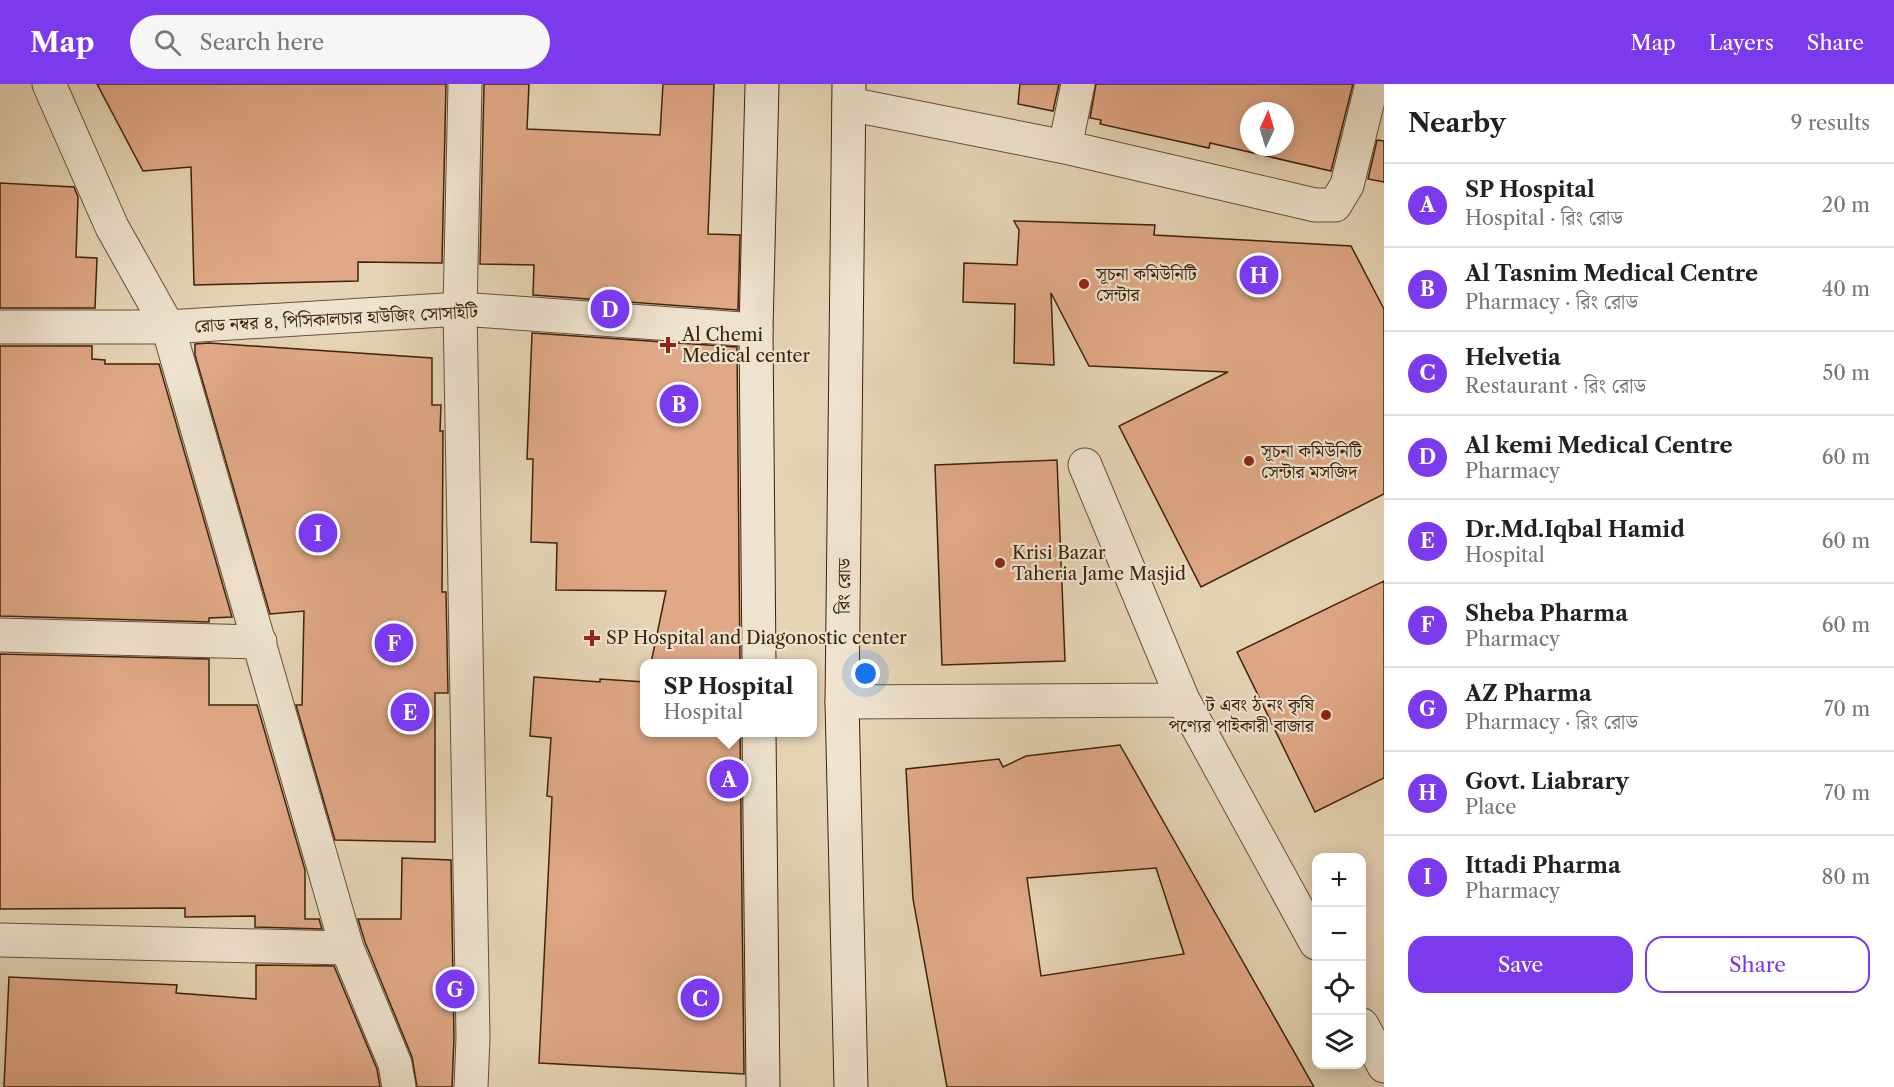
<!DOCTYPE html>
<html lang="en">
<head>
<meta charset="utf-8">
<style>
  :root { --surface:#fff; --page:#f6f6f6; --text:#222; --muted:#767676; --line:#e0e0e0; --accent:#7c3aed }
  body { margin:0; font-family:"Libre Caslon Text","Noto Serif Bengali",serif; background:var(--page); color:var(--text) }
  .controls { position:absolute; right:18px; bottom:18px; display:grid; overflow:hidden; border-radius:12px; box-shadow:0 3px 15px #0003 }
  .controls button { width:54px; height:54px; display:grid; place-items:center; padding:0; border:0; border-bottom:2px solid var(--line); background:var(--surface); color:var(--text); font:30px sans-serif }
  .compass { position:absolute; left:1240px; top:18px; width:54px; height:54px; border-radius:50%; background:var(--surface); box-shadow:0 3px 15px #0003; rotate:4deg }
  .you { position:absolute; left:866px; top:590px; width:21px; height:21px; margin:-15px; border:4px solid #fff; border-radius:50%; background:#1a73e8; box-shadow:0 0 0 9px #1a73e833 }
  .badge { display:grid; place-items:center; width:39px; height:39px; border-radius:50%; background:var(--accent); color:#fff; font-size:20px; font-weight:700 }
  .pin { position:absolute; translate:-50% -50%; border:3px solid #fff; box-shadow:0 2px 6px #0006 }
  .popup { position:absolute; left:640px; top:575px; width:177px; height:78px; box-sizing:border-box; display:grid; place-content:center; border-radius:12px; background:var(--surface); filter:drop-shadow(0 2px 4px #0005); font-size:20px; white-space:nowrap; color:var(--muted) }
  .popup b { font-size:22px; color:var(--text) }
  .popup::after { content:''; position:absolute; left:50%; top:100%; margin-left:-12px; border:12px solid transparent; border-top-color:var(--surface) }
  .list { margin:0; padding:0; list-style:none }
  h2 { display:flex; justify-content:space-between; align-items:center; height:78px; margin:0; padding:0 24px; font-size:26px }
  h2 small { font-size:20px; font-weight:400; color:var(--muted) }
  .list li { display:grid; grid-template-columns:39px 1fr auto; gap:18px; align-items:center; box-sizing:border-box; height:84px; padding:0 24px; border-top:2px solid var(--line) }
  .list b { display:block; font-size:22px; white-space:nowrap }
  .list p { margin:0; font-size:20px; white-space:nowrap; color:var(--muted) }
  .list em { font-size:20px; font-style:normal; color:var(--muted) }
  .actions { display:flex; gap:12px; padding:18px 24px }
  .actions a { flex:1; padding:14px 0; border:2px solid var(--accent); border-radius:18px; text-align:center; font-size:21px; color:var(--accent) }
  .actions .main { background:var(--accent); color:#fff }
  .icon { flex:none; width:33px; height:33px; fill:none; stroke:currentColor; stroke-width:2; stroke-linecap:round; stroke-linejoin:round }
  .map { position:relative; flex:none; width:1384px; height:1003px; overflow:hidden }
  header { display:flex; align-items:center; gap:36px; box-sizing:border-box; height:84px; padding:0 30px; background:var(--accent); color:#fff }
  header strong { font-size:28px }
  nav { display:flex; gap:33px; margin-inline-start:auto; font-size:21px }
  .search { width:420px; height:54px; background:var(--page); display:flex; align-items:center; gap:15px; box-sizing:border-box; padding:0 21px; border-radius:33px; color:var(--muted); font-size:22px }
  main { display:flex }
  aside { flex:1; background:var(--surface) }
  .map>svg:first-child { display:block }
</style>
</head>
<body>
<header>
<strong>Map</strong>
<div class="search"><svg class="icon" aria-label="search" viewBox="0 0 24 24"><circle cx="10" cy="10" r="6"/><path d="M15 15l6 6"/></svg>Search here</div>
<nav><a>Map</a><a>Layers</a><a>Share</a></nav>
</header>
<main>
<div class="map">
<svg width="1384" height="1003" viewBox="0 0 1384 1003">
  <rect width="100%" height="100%" fill="#e5d4b5"/>
  <filter id="stains"><feTurbulence type="fractalNoise" baseFrequency=".00333" numOctaves="4"/><feColorMatrix values="0 0 0 0 .2 0 0 0 0 .09 0 0 0 0 .02 0 0 0 .5 -.17"/></filter>
  <radialGradient id="worn" r=".72"><stop offset=".6" stop-color="#630" stop-opacity="0"/><stop offset="1" stop-color="#630" stop-opacity=".3"/></radialGradient>
  <!-- building -->
  <path fill="#e0a886" stroke="#3e230b" stroke-width="1.5" fill-rule="evenodd" d="M97,0h349l-4,179 -84,-1v19l-164,4 -3,-118 -48,4z
    M484,0h45l-2,45 133,6 3,-51h51l-6,150 32,1 -2,75 -205,-15 1,-30 -54,-1z
    M1020,0h39l-6,27 -35,-7z
    M1096,0h257l-22,87 -121,-28 -1,5 -109,-24 1,-4 -11,-2zM1249,27h36v36h-36z
    M1377,56l7,1v41l-16,-3z
    M0,99l74,4 4,10 -2,60 21,1 -2,50h-95z
    M1014,137l141,4 -1,10 197,11 33,63v185l-183,93 -82,-161 109,-54 -139,-6 -38,-73 3,72 -40,-2 1,-59 -52,-2 1,-39 53,2 2,-35z
    M532,249l205,14 3,316h-89l15,-72 -110,-1 1,-47 -26,-1 2,-83h-6z
    M209,259l223,15v47h9l-1,26h3l-1,161h4l2,101h-13v149l-100,-2 -39,-135h6l2,-94 -34,3 -75,-259v-11z
    M0,262h92v13l13,1v4h54l73,253 -23,1v4l-209,-6z
    M1057,376l8,201 -123,4 -7,-200z
    M1384,497v197l-69,34 -78,-160z
    M0,570l209,5v46h48l48,165v49h14l3,10 -67,-2v-11l-70,1v-9l-185,1z
    M534,593l66,5v-3l45,3v50h95l4,342 -205,-11 13,-266 -5,-1 4,-58 -21,-2z
    M1120,661l68,120 126,222h-367l-34,-188 -7,-130 93,-10 4,8 23,-11zM1156,784l28,86 -143,22 -14,-98z
    M402,774l49,2 3,178 -2,49h-35l-5,-30 -47,-115 -7,-23h43z
    M256,881l78,1 43,103 3,18h-376l5,-110 168,8 -1,8 80,6z"/>
  <g fill="none" stroke-linecap="round" stroke-linejoin="round">
    <!-- minor casing -->
    <g stroke="#684f36" stroke-width="35">
      <path id="minor" d="M49,0l63,143 56,100 179,621 48,116 4,23
        M465,0l-5,225 13,729 -2,49
        M849,20l216,43 250,58h20l12,-20 25,-101
        M1065,63l13,-63
        M0,243h168l292,-18 296,21
        M1085,381l98,235
        M0,551l260,7
        M842,618l341,-2 133,243
        M0,856l347,8
        M1362,941l22,41"/>
    </g>
    <!-- secondary casing -->
    <g stroke="#3e230b" stroke-width="35">
      <path id="secondary" d="M849,0l-7,618 9,385
        M759,580l-3,-334 6,-246
        M759,648l4,355"/>
    </g>
    <!-- minor -->
    <use href="#minor" stroke="#eee3cf" stroke-width="33"/>
    <!-- secondary -->
    <use href="#secondary" stroke="#eee3cf" stroke-width="33"/>
  </g>
  <!-- markers -->
  <g fill="#8f2418" stroke="#eee3cf" stroke-width="2">
    <circle cx="1084" cy="200" r="6"/>
    <path d="M665 252h6v6h6v6h-6v6h-6v-6h-6v-6h6z"/>
    <circle cx="1249" cy="377" r="6"/>
    <circle cx="1000" cy="479" r="6"/>
    <path d="M589 545h6v6h6v6h-6v6h-6v-6h-6v-6h6z"/>
    <circle cx="1326" cy="631" r="6"/>
  </g>
  <g text-anchor="middle" dominant-baseline="central" stroke-width="4.5" stroke-linejoin="round" paint-order="stroke">
    <!-- poi labels -->
    <g font-size="18" fill="#3e230b" stroke="#eee3cf" text-anchor="start">
      <text x="1096" y="190">সূচনা কমিউনিটি<tspan x="1096" dy="21">সেন্টার</tspan></text>
      <text x="682" y="251">Al Chemi<tspan x="682" dy="21">Medical center</tspan></text>
      <text x="1261" y="367">সূচনা কমিউনিটি<tspan x="1261" dy="21">সেন্টার মসজিদ</tspan></text>
      <text x="1012" y="469">Krisi Bazar<tspan x="1012" dy="21">Taheria Jame Masjid</tspan></text>
      <text x="606" y="554">SP Hospital and Diagonostic center</text>
      <text x="1314" y="621" text-anchor="end">ট এবং ঠ নং কৃষি<tspan x="1314" dy="21">পণ্যের পাইকারী বাজার</tspan></text>
    </g>
    <!-- street labels -->
    <g font-size="18" fill="#3e230b" stroke="#eee3cf">
      <text transform="translate(336 235) rotate(-3)">রোড নম্বর ৪, পিসিকালচার হাউজিং সোসাইটি</text>
      <text transform="translate(844 502) rotate(-89)">রিং রোড</text>
    </g>
  </g>
  <rect width="100%" height="100%" filter="url(#stains)"/>
  <rect width="100%" height="100%" fill="url(#worn)"/>
</svg>
<div class="controls">
<button>+</button>
<button>−</button>
<button><svg class="icon" aria-label="locate" viewBox="0 0 24 24"><circle cx="12" cy="12" r="6"/><path d="M12 2v4M12 18v4M2 12h4M18 12h4"/></svg></button>
<button><svg class="icon" aria-label="layers" viewBox="0 0 24 24"><path d="M12 4l9 5-9 5-9-5zM3 14l9 5 9-5"/></svg></button>
</div>
<svg class="compass" viewBox="-18 -18 36 36"><path d="M0-13l5 13h-10z" fill="#e53935"/><path d="M0 13l5-13h-10z" fill="#767676"/></svg>
<div class="you"></div>
<div class="pin badge" style="left:729px;top:695px">A</div>
<div class="popup"><b>SP Hospital</b>Hospital</div>
<div class="pin badge" style="left:679px;top:320px">B</div>
<div class="pin badge" style="left:700px;top:914px">C</div>
<div class="pin badge" style="left:610px;top:225px">D</div>
<div class="pin badge" style="left:410px;top:628px">E</div>
<div class="pin badge" style="left:394px;top:559px">F</div>
<div class="pin badge" style="left:455px;top:905px">G</div>
<div class="pin badge" style="left:1259px;top:191px">H</div>
<div class="pin badge" style="left:318px;top:449px">I</div>
</div>
<aside>
<h2>Nearby<small>9 results</small></h2>
<ul class="list">
<li><span class="badge">A</span><div><b>SP Hospital</b><p>Hospital · রিং রোড</p></div><em>20 m</em></li>
<li><span class="badge">B</span><div><b>Al Tasnim Medical Centre</b><p>Pharmacy · রিং রোড</p></div><em>40 m</em></li>
<li><span class="badge">C</span><div><b>Helvetia</b><p>Restaurant · রিং রোড</p></div><em>50 m</em></li>
<li><span class="badge">D</span><div><b>Al kemi Medical Centre</b><p>Pharmacy</p></div><em>60 m</em></li>
<li><span class="badge">E</span><div><b>Dr.Md.Iqbal Hamid</b><p>Hospital</p></div><em>60 m</em></li>
<li><span class="badge">F</span><div><b>Sheba Pharma</b><p>Pharmacy</p></div><em>60 m</em></li>
<li><span class="badge">G</span><div><b>AZ Pharma</b><p>Pharmacy · রিং রোড</p></div><em>70 m</em></li>
<li><span class="badge">H</span><div><b>Govt. Liabrary</b><p>Place</p></div><em>70 m</em></li>
<li><span class="badge">I</span><div><b>Ittadi Pharma</b><p>Pharmacy</p></div><em>80 m</em></li>
</ul>
<div class="actions"><a class="main">Save</a><a>Share</a></div>
</aside>
</main>
</body>
</html>
